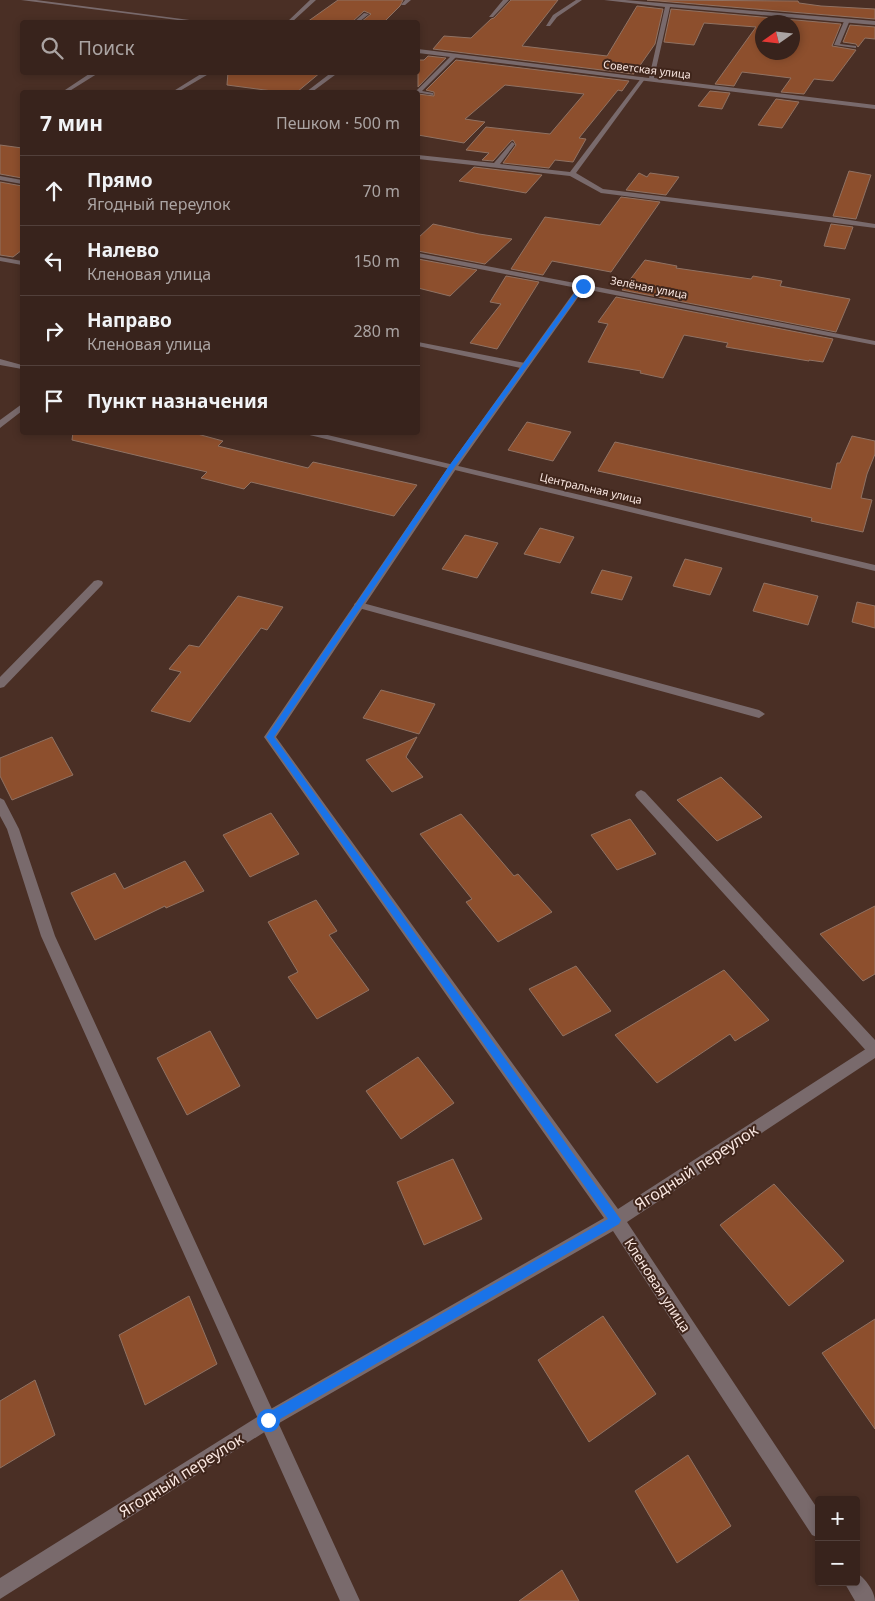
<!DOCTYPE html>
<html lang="ru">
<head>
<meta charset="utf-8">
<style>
  :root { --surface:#38231c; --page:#432f29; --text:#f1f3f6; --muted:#aba4a3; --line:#52403b }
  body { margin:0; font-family:"Noto Sans",sans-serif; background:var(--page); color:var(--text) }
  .controls { position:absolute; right:15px; bottom:15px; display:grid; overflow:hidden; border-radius:5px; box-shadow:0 2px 8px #0003 }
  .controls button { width:45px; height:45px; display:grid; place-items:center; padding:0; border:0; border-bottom:1px solid var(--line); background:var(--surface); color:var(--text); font:25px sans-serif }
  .compass { position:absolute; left:755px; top:15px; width:45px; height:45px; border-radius:50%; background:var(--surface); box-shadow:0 2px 8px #0003; rotate:256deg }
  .stop { position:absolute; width:15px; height:15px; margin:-11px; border:4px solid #1a73e8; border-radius:50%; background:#fff }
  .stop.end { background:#1a73e8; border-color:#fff; box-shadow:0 1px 5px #0008 }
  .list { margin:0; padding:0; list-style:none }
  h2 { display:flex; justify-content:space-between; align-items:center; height:65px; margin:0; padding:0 20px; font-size:21px }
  h2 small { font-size:16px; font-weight:400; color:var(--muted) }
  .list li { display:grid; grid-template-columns:32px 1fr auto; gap:15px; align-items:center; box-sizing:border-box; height:70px; padding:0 20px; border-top:1px solid var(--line) }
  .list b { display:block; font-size:19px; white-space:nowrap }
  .list p { margin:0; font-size:16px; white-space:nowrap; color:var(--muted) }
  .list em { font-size:16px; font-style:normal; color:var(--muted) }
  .icon { flex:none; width:28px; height:28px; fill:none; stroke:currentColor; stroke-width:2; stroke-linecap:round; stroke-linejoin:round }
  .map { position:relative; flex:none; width:875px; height:1601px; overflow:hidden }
  .search { position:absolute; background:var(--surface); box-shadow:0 2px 8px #0003; left:20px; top:20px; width:400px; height:55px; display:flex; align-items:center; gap:12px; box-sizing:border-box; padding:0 18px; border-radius:5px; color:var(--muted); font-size:19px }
  .panel { position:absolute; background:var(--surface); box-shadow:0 2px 8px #0003; left:20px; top:90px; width:400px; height:345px; border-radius:5px }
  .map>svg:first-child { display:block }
</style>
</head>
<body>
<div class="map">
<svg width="875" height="1601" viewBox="0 0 875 1601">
  <rect width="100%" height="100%" fill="#4a2f25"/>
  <!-- building -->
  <path fill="#8d4f2d" stroke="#907263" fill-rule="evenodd" d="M338,0h65l-3,6 -16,16h-23l10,-8 -7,-3 -12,11h-45z
    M511,0h47l-36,46 85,10 30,-50 26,3 -8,35 -21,30 -201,-25 11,-13 27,2 20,-19 3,-1z
    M647,0l151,1 1,2 22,3 54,3v10z
    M671,9l170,15 -9,22 24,4 -23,31 -19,-2 -10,15 -23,-2 10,-14 -49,-6 -8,14 -19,-2 41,-57 -52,-4 -10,22 -30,-3zM762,22h30v30h-30z
    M850,25l25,2v12l-10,-1 -7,9 -2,-3 -13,-2z
    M428,56l18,2 -28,29v-27h6z
    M456,60l173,21 -7,10 -4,-1 -39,48 7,1 -13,23 -18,-2 -6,8 -46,-5 13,-18 -3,-5 -2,1 -18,20 -11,-1 7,-7 -23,-3 20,-23 64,7 34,-40 -79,-9 -40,34 20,3 -21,21 -46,-8v-41l16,2v-4l-8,-2z
    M228,72h93l-24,20h-17l-53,-7z
    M710,91l20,2 -8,16 -24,-3z
    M776,99l23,3 -17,26 -24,-3z
    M0,145l22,3v30l-22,-4z
    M474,167l68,8 -16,18 -67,-12z
    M849,171l22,4 -15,44 -23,-3z
    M639,173l8,4 3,-4 29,4 -13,18 -40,-5z
    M0,182l22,4v64l-9,7 -13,-2z
    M621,197l39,5 -49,70 -59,-11 -9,14 -32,-6 34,-52 55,8z
    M433,224l46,10 33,5 -27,25 -67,-13v-13z
    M831,224l22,3 -8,22 -21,-3z
    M418,259l59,11 -27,26 -32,-8z
    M645,260l32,6 -1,2 75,11 2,-3 29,5 -2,5 70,13 -14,33 -214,-42z
    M506,276l33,6 -42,67 -27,-6 31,-39 -11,-2z
    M616,297l217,42 -10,23 -14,-2v1l-83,-14 2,-4 -44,-8 -21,43 -23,-5 1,-2 -53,-9 20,-38 -10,-2z
    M527,422l44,10 -18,29 -45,-11z
    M73,432h117l33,9 -5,5 90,22 5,-6 104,23 -23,31 -143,-34 -7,7 -43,-11 6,-6 -135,-32z
    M852,436l23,5v13l-8,20 -6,24 11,2 -9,32 -52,-11 1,-3 -214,-47 17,-29 216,47 6,-26h3z
    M540,528l34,9 -14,26 -36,-9z
    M465,535l33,8 -21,35 -35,-9z
    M685,559l37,9 -12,27 -37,-9z
    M602,570l30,7 -10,23 -31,-7z
    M764,583l54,13 -10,29 -55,-14z
    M238,596l45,11 -16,23 -6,-2 -71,94 -39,-11 30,-39 -12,-3 20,-24 10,2z
    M857,602l18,4v22l-23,-6z
    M381,690l54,14 -16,30 -56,-16z
    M52,737l21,38 -61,25 -12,-24v-18z
    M417,737l-11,20 17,20 -31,15 -26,-32z
    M721,777l41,40 -45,24 -40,-41z
    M271,813l28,41 -49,23 -27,-42z
    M461,814l53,62 4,-2 34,38 -54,30 -32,-40 6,-3 -52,-65z
    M630,819l26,35 -39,16 -26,-35z
    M185,861l19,30 -38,17 -1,-2 -70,34 -24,-47 44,-20 9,16z
    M316,900l21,31 -8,4 40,55 -52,29 -29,-42 10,-5 -30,-50z
    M875,906v68l-12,7 -43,-47z
    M576,966l35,45 -48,25 -34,-47z
    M724,970l45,50 -34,21 -5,-7 -73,49 -42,-48z
    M210,1031l30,55 -53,29 -30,-57z
    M418,1057l36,46 -53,36 -35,-48z
    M453,1159l29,60 -58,26 -27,-63z
    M774,1184l70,77 -55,45 -69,-81z
    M189,1296l28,68 -72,41 -26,-70z
    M603,1316l53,78 -67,48 -51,-82z
    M875,1319v110l-53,-76z
    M35,1380l20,55 -55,33v-67z
    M688,1455l43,71 -54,37 -42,-72z
    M562,1570l17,31h-60z"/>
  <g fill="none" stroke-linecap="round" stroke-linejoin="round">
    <!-- service -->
    <path fill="#796a6c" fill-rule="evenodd" d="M405,0h6l-6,5h-4z
      M503,0h6l-16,17h-4z
      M576,0h6l-25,17 -7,9h-4l7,-11z
      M364,13l5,1 -10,8h-5z
      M845,19l5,1 -10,24 16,2v2l-22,-3z
      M452,55l5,1 -35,35 11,2v2l-18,-3z
      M92,72h8l-32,20h-6z
      M332,72h7l-27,20h-6z
      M642,77l3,2 -69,94 27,16 234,29 38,6v4l-274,-35 -31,-17 -152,-17v-4l76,8 18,-21 3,2 -15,20 70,8z
      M0,257l22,4v4l-22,-4z
      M418,342l107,21 4,3 -4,3 -107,-23z
      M98,580l4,1 1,2 -1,2 -98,102 -4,1v-11l94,-96z
      M359,602l400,108 6,4 -6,4 -404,-111 -1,-2 1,-2z
      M641,790l4,2 230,248v17l-5,-2 -233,-257 -2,-3 2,-3z
      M0,798l4,2 15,29 36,107 305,665h-20l-299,-665 -34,-107 -7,-13z"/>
    <!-- minor -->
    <path fill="#796a6c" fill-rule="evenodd" d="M21,0h15l169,22h-12z
      M310,0h6l-24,22h-5z
      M604,0h21l250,21v4l-205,-18 -16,71 221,27v4l-457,-56v-4l231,29 16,-71z
      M204,72h8l-34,20h-6z
      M0,176l22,4v4l-22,-4z
      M418,253l162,31 3,-1 4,2 288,56v4l-291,-56 -128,180 -180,268 342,472 257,-166v15l-248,164 192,289v27l-7,-3 -199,-304 -339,195 -274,173v-21l262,-164 342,-196 -340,-481 185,-271 128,-178 -159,-31z
      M22,404v7l-22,17v-8z
      M856,1573c9,4 19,19 19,28h-20l-11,-19h12z"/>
    <!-- tertiary -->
    <path fill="#796a6c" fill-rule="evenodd" d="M0,359l22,6v4l-22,-4z
      M297,432h18l560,133v6z"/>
  </g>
  <!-- route -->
  <path fill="#1a73e8" d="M581,284l4,2 -131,182 -180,269 347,483 -2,4 -351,202 -4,-2 -2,-4 2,-5 344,-196 -342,-482 183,-271z"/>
  <g text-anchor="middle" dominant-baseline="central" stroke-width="4" stroke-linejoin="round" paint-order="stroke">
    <!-- far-street labels -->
    <g font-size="11" fill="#f8e5df" stroke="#3f251b">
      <text transform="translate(647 69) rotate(7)">Советская улица</text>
      <text transform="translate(649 287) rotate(11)">Зелёная улица</text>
      <text transform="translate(591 488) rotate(13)">Центральная улица</text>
    </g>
    <!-- street labels -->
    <g font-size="14" fill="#f8e5df" stroke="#3f251b">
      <text transform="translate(658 1285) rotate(57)">Кленовая улица</text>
    </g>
    <!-- near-street labels -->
    <g font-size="16" fill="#f8e5df" stroke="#3f251b">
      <text transform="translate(696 1167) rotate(-33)">Ягодный переулок</text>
      <text transform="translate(181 1475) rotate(-32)">Ягодный переулок</text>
    </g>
  </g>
</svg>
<div class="controls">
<button>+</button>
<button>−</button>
</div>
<svg class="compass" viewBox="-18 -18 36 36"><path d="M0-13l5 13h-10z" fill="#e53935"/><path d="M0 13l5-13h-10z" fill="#aba4a3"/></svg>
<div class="stop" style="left:268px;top:1420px"></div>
<div class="stop end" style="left:583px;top:286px"></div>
<div class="search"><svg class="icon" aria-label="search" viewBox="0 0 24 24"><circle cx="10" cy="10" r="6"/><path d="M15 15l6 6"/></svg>Поиск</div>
<section class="panel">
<h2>7 мин<small>Пешком · 500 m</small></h2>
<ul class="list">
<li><svg class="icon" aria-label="ahead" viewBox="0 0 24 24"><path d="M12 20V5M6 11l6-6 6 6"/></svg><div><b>Прямо</b><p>Ягодный переулок</p></div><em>70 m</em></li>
<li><svg class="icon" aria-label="left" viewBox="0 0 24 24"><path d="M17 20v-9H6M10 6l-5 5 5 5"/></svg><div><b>Налево</b><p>Кленовая улица</p></div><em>150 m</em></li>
<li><svg class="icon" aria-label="right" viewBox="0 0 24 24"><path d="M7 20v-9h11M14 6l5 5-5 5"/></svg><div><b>Направо</b><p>Кленовая улица</p></div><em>280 m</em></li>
<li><svg class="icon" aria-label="arrive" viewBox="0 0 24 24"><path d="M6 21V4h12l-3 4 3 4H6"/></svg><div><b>Пункт назначения</b></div></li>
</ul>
</section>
</div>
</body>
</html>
